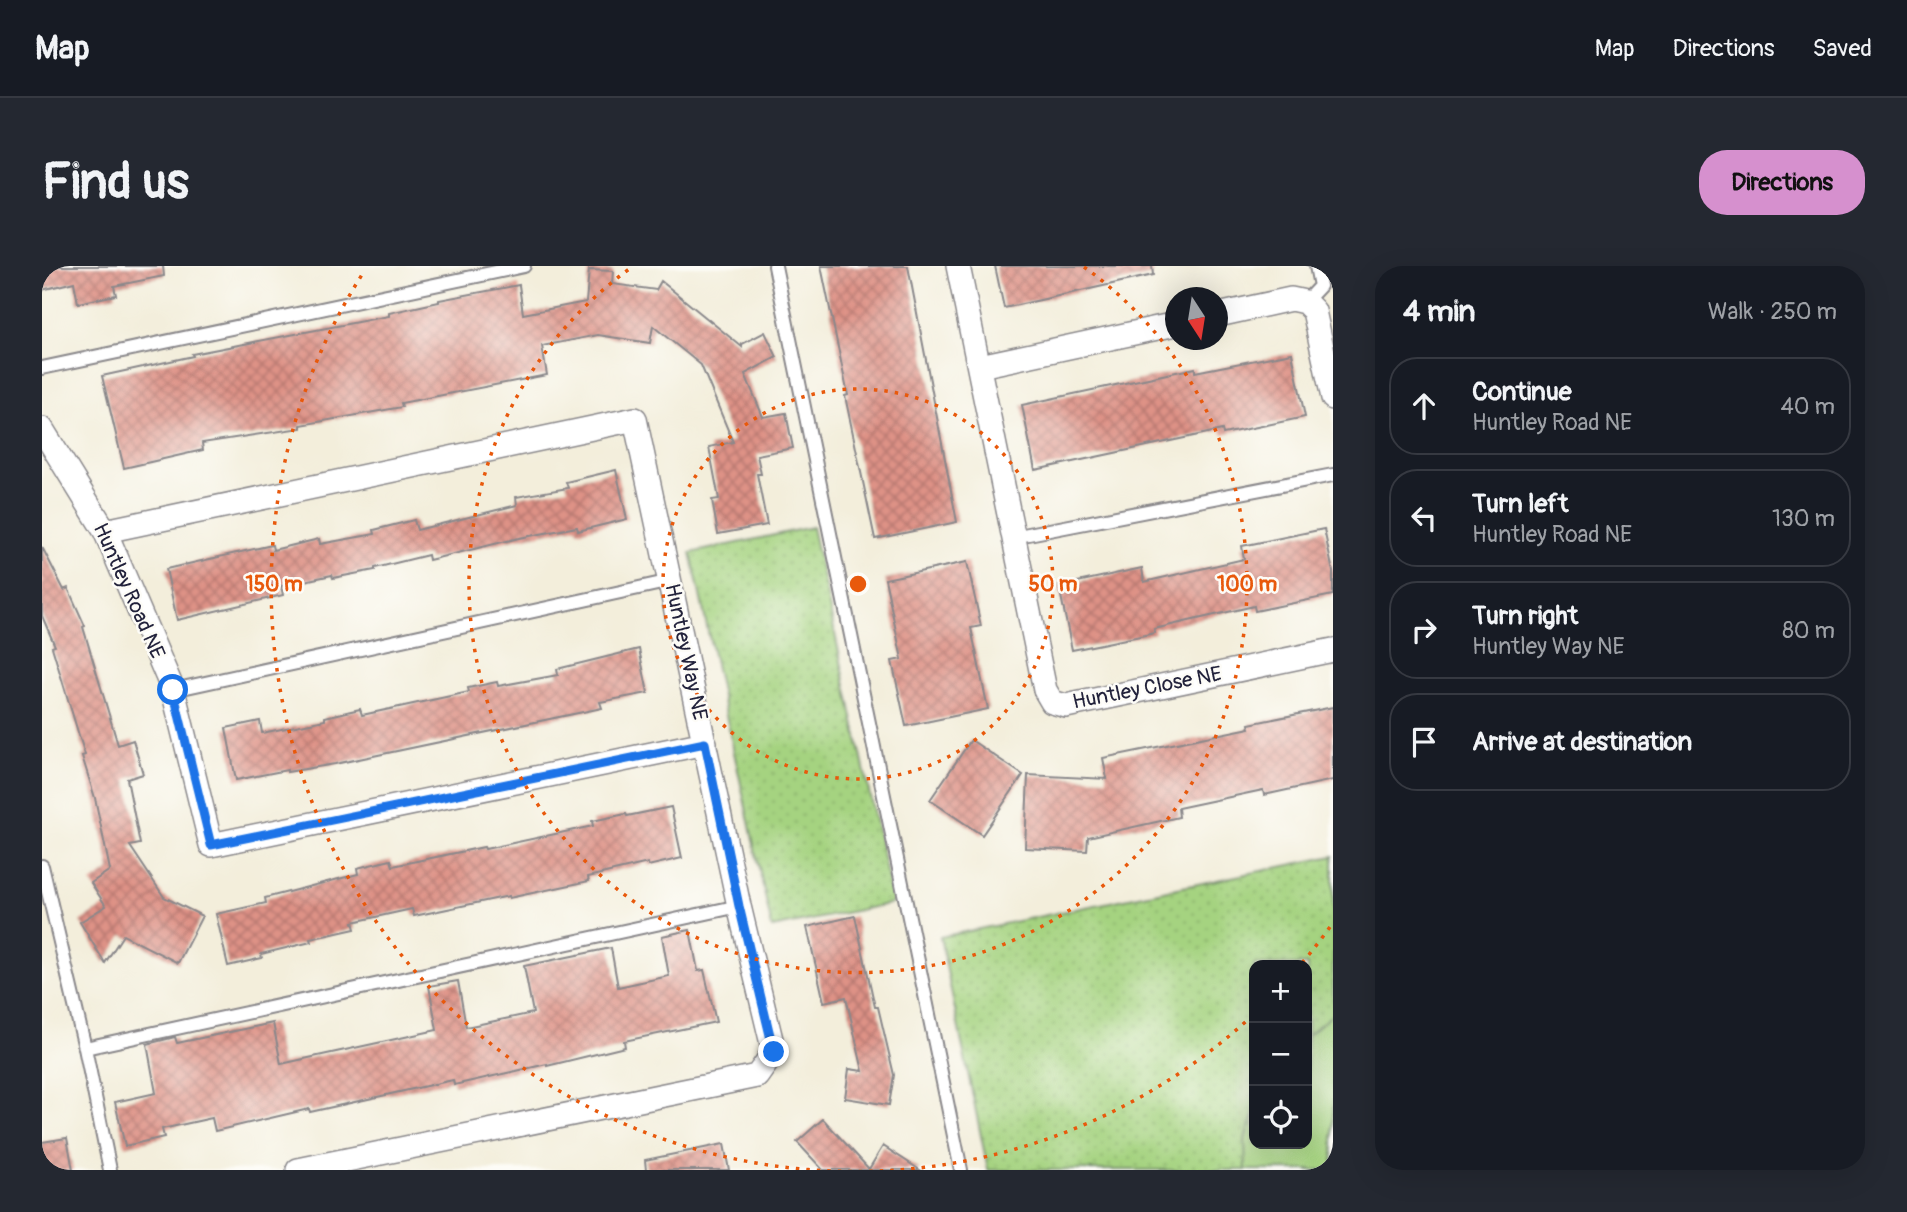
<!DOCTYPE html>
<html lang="en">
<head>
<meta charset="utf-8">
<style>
  :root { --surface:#171b24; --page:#242831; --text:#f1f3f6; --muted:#9ea1a6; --line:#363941; --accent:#d690ce }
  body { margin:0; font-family:Pangolin,sans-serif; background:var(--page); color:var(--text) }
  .controls { position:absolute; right:21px; bottom:21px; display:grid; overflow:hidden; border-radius:14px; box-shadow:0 7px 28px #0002 }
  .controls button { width:63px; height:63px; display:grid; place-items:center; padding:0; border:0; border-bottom:2px solid var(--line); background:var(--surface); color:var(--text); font:35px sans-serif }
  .compass { position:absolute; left:1123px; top:21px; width:63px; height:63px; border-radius:50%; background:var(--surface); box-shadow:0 7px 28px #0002; rotate:168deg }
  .stop { position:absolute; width:21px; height:21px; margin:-16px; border:5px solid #1a73e8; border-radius:50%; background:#fff }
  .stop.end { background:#1a73e8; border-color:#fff; box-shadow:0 2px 7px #0008 }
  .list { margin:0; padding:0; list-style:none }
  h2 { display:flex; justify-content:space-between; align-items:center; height:91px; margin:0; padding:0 28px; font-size:30px }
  h2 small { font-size:23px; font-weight:400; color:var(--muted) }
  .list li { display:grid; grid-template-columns:46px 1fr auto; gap:21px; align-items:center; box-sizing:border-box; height:98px; margin:0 14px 14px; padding:0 14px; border:2px solid var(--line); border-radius:28px }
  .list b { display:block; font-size:26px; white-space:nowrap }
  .list p { margin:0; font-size:23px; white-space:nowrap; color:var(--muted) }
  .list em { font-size:23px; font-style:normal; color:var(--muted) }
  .icon { flex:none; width:38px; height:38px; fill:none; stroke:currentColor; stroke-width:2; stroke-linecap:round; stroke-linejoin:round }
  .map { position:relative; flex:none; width:1291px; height:904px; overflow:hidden; border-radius:28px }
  header { display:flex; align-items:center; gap:42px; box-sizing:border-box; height:98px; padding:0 35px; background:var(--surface); border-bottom:2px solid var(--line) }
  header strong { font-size:33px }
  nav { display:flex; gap:38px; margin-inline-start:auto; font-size:24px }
  .intro { display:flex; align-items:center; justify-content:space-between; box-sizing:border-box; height:168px; padding:0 42px }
  h1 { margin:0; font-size:49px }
  .button { padding:18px 32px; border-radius:28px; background:var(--accent); color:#111; font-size:24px; font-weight:700 }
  main { display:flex; gap:42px; padding:0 42px }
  aside { flex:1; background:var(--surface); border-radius:28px; box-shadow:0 7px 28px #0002 }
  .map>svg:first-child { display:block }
</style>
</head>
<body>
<header>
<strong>Map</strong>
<nav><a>Map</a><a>Directions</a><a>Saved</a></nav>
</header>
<div class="intro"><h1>Find us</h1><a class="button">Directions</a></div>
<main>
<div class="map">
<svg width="1291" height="904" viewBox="0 0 1291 904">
  <defs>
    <pattern id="grass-dots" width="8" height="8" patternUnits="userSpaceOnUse" patternTransform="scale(1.75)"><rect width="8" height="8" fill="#a5d380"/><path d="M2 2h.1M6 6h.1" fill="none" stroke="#8eb570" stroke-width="1.8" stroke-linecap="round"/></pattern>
    <pattern id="building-cross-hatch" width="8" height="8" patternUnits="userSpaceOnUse" patternTransform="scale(1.75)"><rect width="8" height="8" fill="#de9286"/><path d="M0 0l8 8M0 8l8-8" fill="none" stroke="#b4776f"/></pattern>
  </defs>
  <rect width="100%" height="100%" fill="#fdfcf7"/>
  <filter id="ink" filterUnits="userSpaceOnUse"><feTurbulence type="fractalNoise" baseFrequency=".0143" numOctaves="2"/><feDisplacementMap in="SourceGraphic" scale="14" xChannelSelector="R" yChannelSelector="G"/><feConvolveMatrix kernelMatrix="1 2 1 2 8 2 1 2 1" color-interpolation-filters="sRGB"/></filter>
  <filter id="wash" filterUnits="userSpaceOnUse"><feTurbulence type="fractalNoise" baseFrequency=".00686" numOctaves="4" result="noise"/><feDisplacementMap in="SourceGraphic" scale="28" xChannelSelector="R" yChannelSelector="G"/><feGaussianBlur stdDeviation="1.57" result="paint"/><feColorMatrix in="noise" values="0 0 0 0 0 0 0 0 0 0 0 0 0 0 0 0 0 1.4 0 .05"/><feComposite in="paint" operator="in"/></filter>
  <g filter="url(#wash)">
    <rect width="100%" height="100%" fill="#f3eedb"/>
    <!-- grass -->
    <path fill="url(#grass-dots)" stroke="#647a5e" stroke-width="2" fill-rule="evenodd" d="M770,261l81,376 -121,25 -81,-375z
      M1291,590v314h-345l-48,-233zM1212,699h53v179h-53z"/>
    <!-- garden -->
    <path fill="#a5d380" stroke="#647a5e" stroke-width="2" d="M1291,748v156h-87l-1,-31 9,-26v31h53v-109z"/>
    <g id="blocks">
      <!-- building -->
      <path fill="url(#building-cross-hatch)" d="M0,0h121l1,10 -50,10 2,9 -38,8 -4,-21 -32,8z
        M779,0h87l49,256 -82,17 -30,-143 3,-1z
        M953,0h157l1,9 -149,33z
        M547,4l24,1 -1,13 44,6 5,-9 81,66v-3l23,-12 12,25 -32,17 18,43 23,-4 7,35 -36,7 4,19h-4l10,51 -49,9 -6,-34 7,-1 -10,-52 24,-5 -32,-77 -48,-39 -3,17 -52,-8 -56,11 5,29 -146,28 1,4 -101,18v3l-99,15 1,7 -79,18 -22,-92 91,-20 -1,-2 197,-38v-3l50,-11v-2l80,-15 4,29 63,-12z
        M1250,87l13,64 -82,17 -1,-4 -187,40 -13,-65 173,-37v4z
        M574,204l11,49 -49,12 -1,-4 -58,11 -90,22 -1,-5 -53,13v2l-42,8 -1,-3 -51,11 2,9 -106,25 -11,-51 106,-24 1,5 46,-11 1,5 55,-10 -1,-4 40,-10 3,10 100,-25 -1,-8 52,-9 -2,-6z
        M1282,263l9,43v23l-78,16 -1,-5 -100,23 1,4 -83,17 -13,-64 83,-18 2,14 100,-23 -2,-13z
        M0,281l22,43 4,-2 17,38 -2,1 35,118 15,-5 10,34 -16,5 13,65 -10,2 34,51 38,19 -24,47 -55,-28 -18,28 -25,-41 26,-16 -15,-23 19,-13 -15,-72 -13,-42 3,-1 -33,-108 3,-1 -13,-30z
        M925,296l14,64 -10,2 17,81 -82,17 -14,-65 10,-2 -17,-80z
        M597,383l9,44 -48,9 2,6 -267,56 -48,8v-2l-51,10 -10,-52 34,-7 2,12 63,-13v-3l35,-8 2,6 107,-23 -1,-4 29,-6 1,4 60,-11 -1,-6z
        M1291,441v73l-69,15 -1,-5 -85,18 1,9 -91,20 -1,14 -62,-3 3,-73 79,4 -4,-21 147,-30 -1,-4z
        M929,474l52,35 -41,60 -52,-35z
        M629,541l11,51 -34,8v-3l-60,14 1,4 -80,17v-2l-95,20 -2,-7 -59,13 2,7 -45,10 1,3 -50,12 1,4 -34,8 -12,-52 50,-11 -1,-5 93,-24 -1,-6 34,-8 2,6 91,-19 1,2 108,-23 -1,-5 34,-7 1,2z
        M813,650l20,91h3l16,68 -5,30 -44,-7 4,-29 14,2 -17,-74 -22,5 -17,-75z
        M648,664l8,41 6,-1 12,52 -92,19 1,6 -78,19v-2l-93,21 -1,-5 -143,32 -1,-3 -94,22 -3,-13 -50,11 2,8 -39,9 -10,-44 41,-9 -9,-49 28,-7 2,6 96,-20 8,41 156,-34 -8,-44 29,-5 8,46 29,-6 38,-8 -9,-47 87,-18 7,39 51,-11 -7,-40z
        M781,853l46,50 14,-23 37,24h-97l-26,-28z
        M25,872l6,32h-31v-28z
        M682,878l5,26h-83l-1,-10z"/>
    </g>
  </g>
  <g filter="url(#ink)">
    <use href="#blocks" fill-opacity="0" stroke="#8a888b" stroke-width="2"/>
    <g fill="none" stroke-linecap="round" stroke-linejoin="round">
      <!-- lane casing -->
      <g stroke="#8a888b" stroke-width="16">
        <path id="lane" d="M733,0l186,904
          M1263,36l15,-16 -4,-20
          M0,102l482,-102
          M971,271l320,-62
          M131,424l498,-109
          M0,600l43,182 25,122
          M43,782l654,-142"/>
      </g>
      <!-- street casing -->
      <g stroke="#8a888b" stroke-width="26">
        <path id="street" d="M916,0l87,424 7,12 14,4 267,-56
          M1176,49l73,-16 14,3 9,9 19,87
          M938,100l196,-42
          M0,163l63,102 68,159 38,155 494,-102
          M63,265l530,-112 104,487 35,146 -17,24 -459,94"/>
      </g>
      <!-- lane -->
      <use href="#lane" stroke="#fff" stroke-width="12"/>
      <!-- street -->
      <use href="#street" stroke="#fff" stroke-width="23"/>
    </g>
  </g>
  <g fill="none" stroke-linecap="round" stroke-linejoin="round" filter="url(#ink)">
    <!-- route -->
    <path stroke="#1a73e8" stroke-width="9" d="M131,424l38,155 494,-102 34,163 35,146"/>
  </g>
  <!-- distance rings -->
  <g fill="none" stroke="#e8590c" stroke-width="3.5" stroke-dasharray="3.5 7">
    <circle cx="816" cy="318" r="195"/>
    <path d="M1042 1A389 389 0 1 1 590 1"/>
    <path d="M1288 661A584 584 0 0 1 1260 697M1211 749A584 584 0 0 1 323 4"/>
  </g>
  <g text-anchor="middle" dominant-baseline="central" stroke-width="5" stroke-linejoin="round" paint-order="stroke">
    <!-- street labels -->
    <g font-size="21" fill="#22223b" stroke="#fdfcf7">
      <text transform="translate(87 325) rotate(66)">Huntley Road NE</text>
      <text transform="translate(644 386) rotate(78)">Huntley Way NE</text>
      <text transform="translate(1105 422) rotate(-11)">Huntley Close NE</text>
    </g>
  </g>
  <circle cx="816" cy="318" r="10" fill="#e8590c" stroke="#fdfcf7" stroke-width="3.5"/>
  <g font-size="21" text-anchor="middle" font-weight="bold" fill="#e8590c" stroke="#fdfcf7" stroke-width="5" stroke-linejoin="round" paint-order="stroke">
    <text x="1011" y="325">50 m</text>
    <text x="1205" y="325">100 m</text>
    <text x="232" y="325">150 m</text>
  </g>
</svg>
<div class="controls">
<button>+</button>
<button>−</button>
<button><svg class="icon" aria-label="locate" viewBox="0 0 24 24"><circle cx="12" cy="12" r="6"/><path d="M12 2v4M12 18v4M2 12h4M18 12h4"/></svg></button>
</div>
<svg class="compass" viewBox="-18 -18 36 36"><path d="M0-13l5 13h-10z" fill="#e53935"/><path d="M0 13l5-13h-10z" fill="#9ea1a6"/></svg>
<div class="stop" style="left:131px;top:424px"></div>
<div class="stop end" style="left:732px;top:786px"></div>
</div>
<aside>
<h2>4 min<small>Walk · 250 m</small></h2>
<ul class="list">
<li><svg class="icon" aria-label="ahead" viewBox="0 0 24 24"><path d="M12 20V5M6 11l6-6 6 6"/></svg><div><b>Continue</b><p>Huntley Road NE</p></div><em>40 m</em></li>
<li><svg class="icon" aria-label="left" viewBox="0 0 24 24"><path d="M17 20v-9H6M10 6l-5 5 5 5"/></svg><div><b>Turn left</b><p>Huntley Road NE</p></div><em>130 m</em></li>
<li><svg class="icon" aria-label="right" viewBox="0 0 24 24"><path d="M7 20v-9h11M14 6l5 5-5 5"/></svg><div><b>Turn right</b><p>Huntley Way NE</p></div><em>80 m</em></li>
<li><svg class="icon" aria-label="arrive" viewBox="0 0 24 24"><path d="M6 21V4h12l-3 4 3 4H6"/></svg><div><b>Arrive at destination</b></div></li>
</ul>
</aside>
</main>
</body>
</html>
